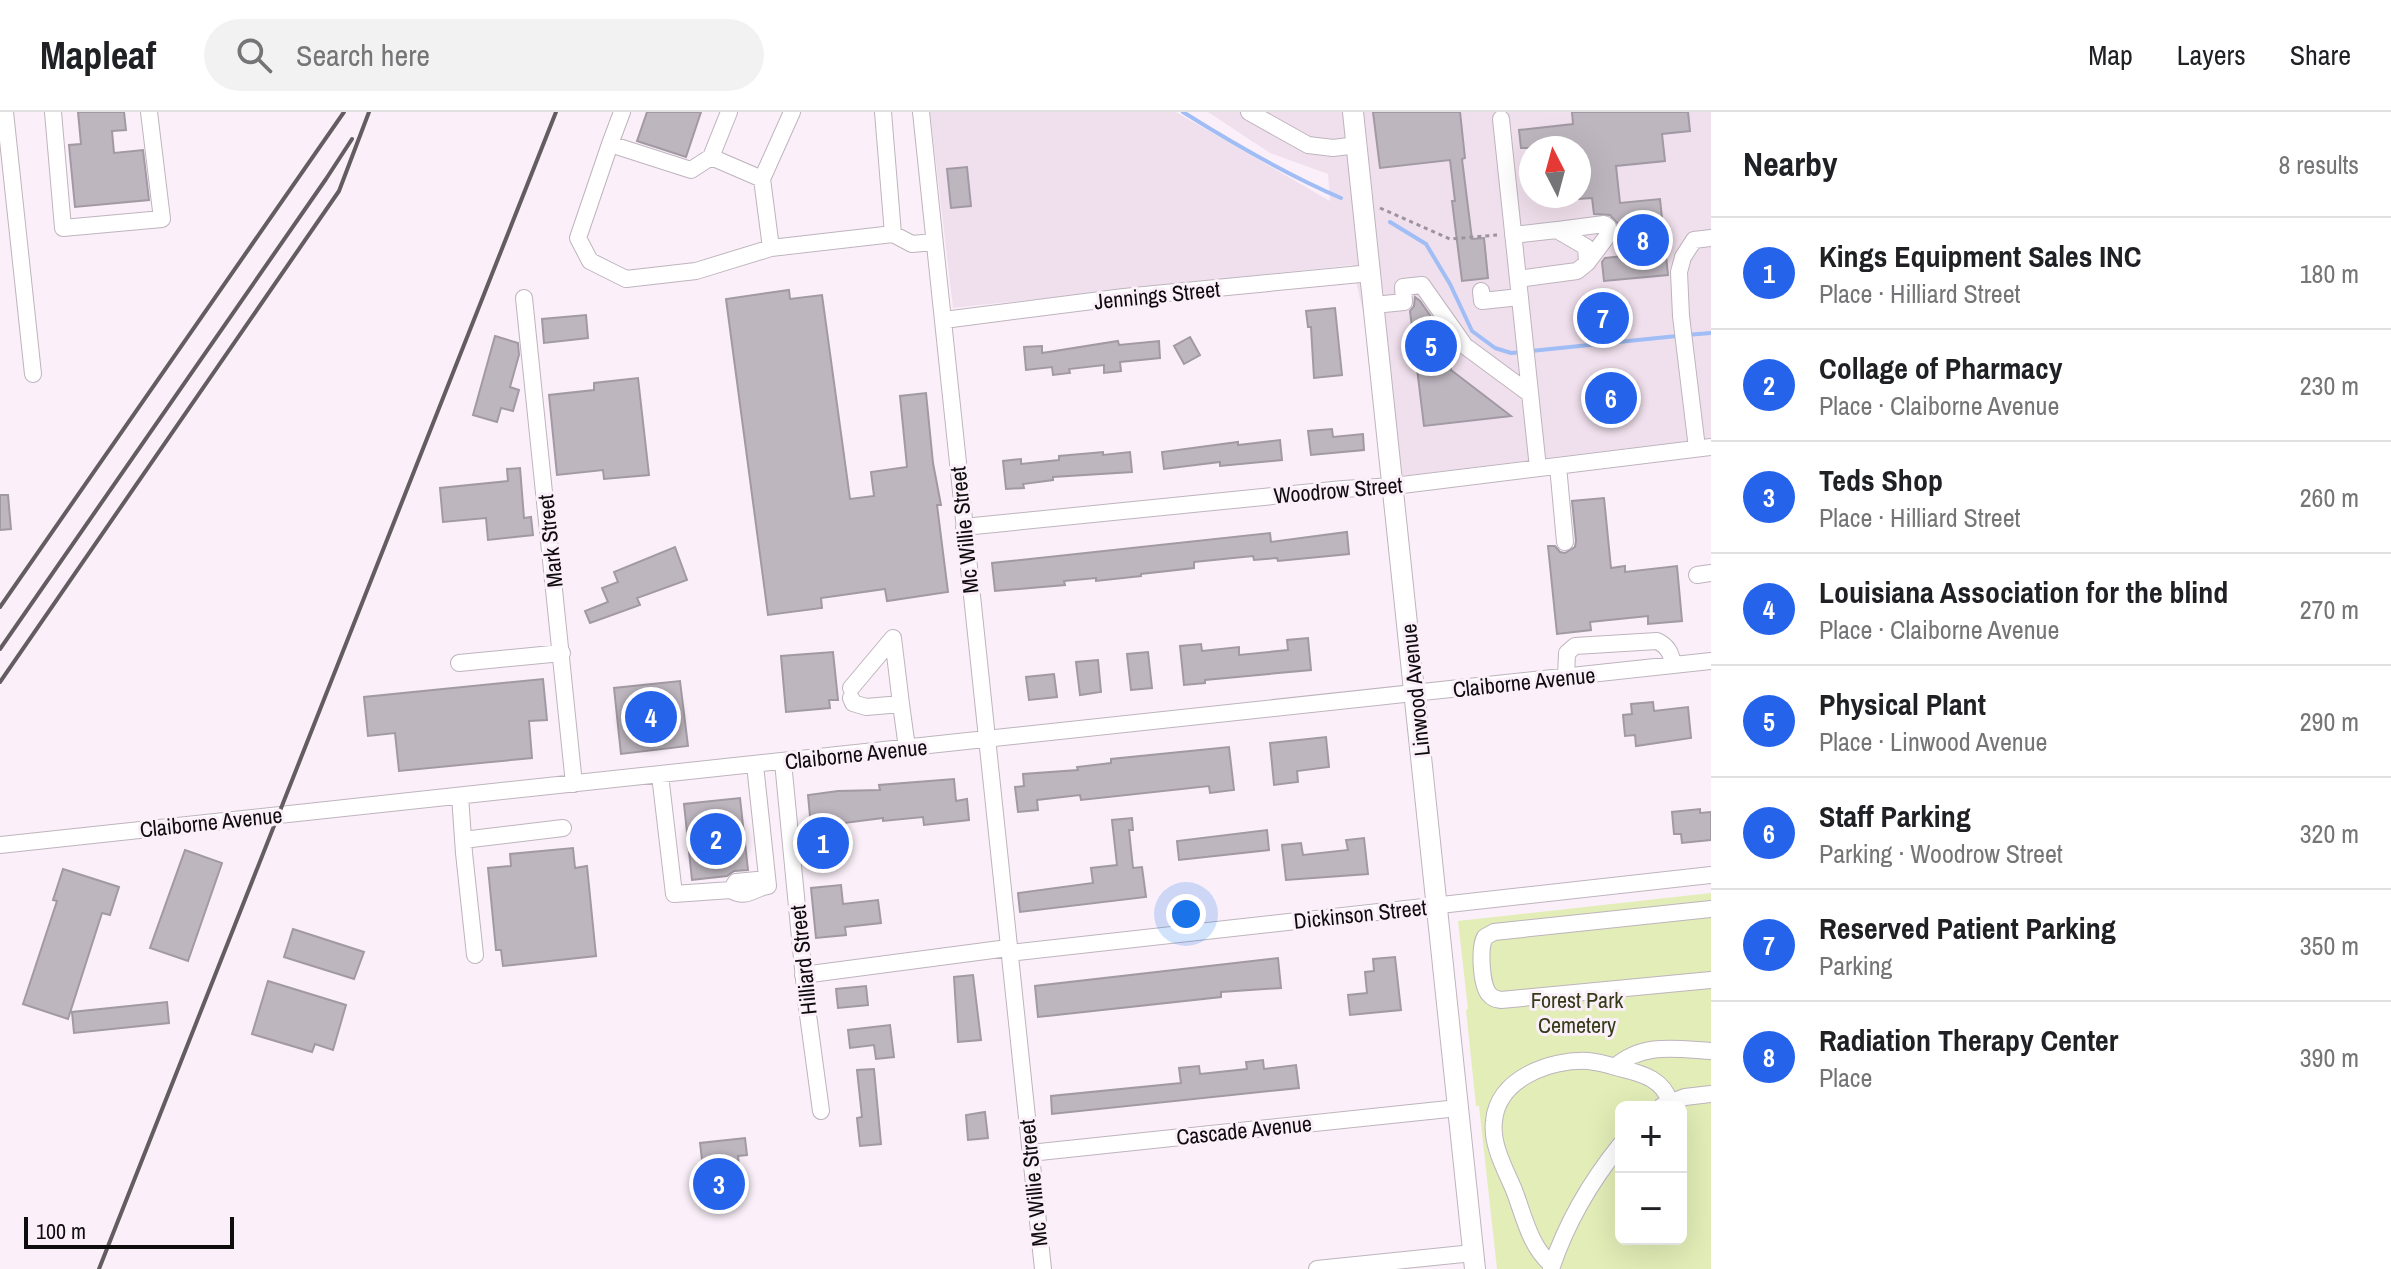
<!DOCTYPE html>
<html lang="en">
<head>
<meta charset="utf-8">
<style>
  :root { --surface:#fff; --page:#f2f2f2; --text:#202124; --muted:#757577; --line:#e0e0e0; --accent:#2563eb }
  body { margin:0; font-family:"Archivo Narrow",sans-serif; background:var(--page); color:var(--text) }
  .controls { position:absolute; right:24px; bottom:24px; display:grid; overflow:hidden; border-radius:12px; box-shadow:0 8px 32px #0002 }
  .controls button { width:72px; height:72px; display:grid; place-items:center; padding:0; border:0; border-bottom:2px solid var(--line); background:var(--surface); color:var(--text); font:40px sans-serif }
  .compass { position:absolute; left:1519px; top:24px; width:72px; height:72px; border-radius:50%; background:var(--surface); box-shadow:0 8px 32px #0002; rotate:354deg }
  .scale { position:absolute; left:24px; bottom:20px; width:210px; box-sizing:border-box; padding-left:8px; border:4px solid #0f0c0e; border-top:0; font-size:22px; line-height:28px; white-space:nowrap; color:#0f0c0e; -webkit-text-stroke:6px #fbf0f9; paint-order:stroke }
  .you { position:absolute; left:1186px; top:802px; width:28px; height:28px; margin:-20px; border:6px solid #fff; border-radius:50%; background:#1a73e8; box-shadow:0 0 0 12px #1a73e833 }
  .badge { display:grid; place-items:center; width:52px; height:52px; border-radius:50%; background:var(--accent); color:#fff; font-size:26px; font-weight:700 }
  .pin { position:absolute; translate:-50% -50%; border:4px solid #fff; box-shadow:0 2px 8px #0006 }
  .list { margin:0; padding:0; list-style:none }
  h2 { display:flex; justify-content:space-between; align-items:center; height:104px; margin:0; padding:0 32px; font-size:34px }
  h2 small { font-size:26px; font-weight:400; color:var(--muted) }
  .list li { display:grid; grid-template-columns:52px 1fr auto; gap:24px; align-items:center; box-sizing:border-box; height:112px; padding:0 32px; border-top:2px solid var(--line) }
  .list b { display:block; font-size:30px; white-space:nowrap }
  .list p { margin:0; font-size:26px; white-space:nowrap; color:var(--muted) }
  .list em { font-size:26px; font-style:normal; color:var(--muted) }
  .icon { flex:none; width:44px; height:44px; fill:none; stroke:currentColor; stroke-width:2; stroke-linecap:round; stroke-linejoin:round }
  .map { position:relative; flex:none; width:1711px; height:1157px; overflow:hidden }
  header { display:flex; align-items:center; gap:48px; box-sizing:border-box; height:112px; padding:0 40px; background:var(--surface); border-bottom:2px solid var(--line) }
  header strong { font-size:38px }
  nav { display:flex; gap:44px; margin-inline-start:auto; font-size:28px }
  .search { width:560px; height:72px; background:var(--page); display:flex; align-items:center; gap:20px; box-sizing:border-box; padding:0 28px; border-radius:44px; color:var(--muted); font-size:30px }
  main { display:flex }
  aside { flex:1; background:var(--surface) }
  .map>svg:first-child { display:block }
</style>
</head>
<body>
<header>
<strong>Mapleaf</strong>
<div class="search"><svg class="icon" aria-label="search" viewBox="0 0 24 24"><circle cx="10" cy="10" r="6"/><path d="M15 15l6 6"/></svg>Search here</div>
<nav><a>Map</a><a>Layers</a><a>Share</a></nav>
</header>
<main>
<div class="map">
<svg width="1711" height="1157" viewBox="0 0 1711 1157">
  <rect width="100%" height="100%" fill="#fbf0f9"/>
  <!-- built -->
  <path fill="#f0e0ed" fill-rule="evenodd" d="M930,0h246l154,89 -2,-27 -58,-21 -62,-41h503v326l-309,38 -50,-211 -399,43zM1531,36h48v48h-48z"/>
  <!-- green -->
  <path fill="#e2edb7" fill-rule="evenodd" d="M1711,781v376h-214l-18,-163h-3l-10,-96 2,-1 -10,-88zM1621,995h60v132h-60z"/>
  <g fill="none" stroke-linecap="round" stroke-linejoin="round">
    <!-- stream -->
    <path stroke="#a0bdf6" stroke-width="4" d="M1183,0c51,32 102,62 158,86
      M1390,110l36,22 24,40 22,47 23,17 16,5 11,-1
      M1686,223l25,-2
      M1531,239l146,-15"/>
  </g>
  <!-- building -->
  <path fill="#beb6bf" stroke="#a199a3" stroke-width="2" d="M78,0h46l2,18 -14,1 2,22 29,-3 6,50 -74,7 -6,-62 12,-1z
    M647,0h54l-15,45 -49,-16z
    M1373,0h87l5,46 -3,1 10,80 12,-1 4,40 -26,3 -10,-80h3l-5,-41 -70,8z
    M1572,0h116l2,19 -28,3 3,27 -49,5 4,37 40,-4 8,76 -64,6 -2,-19 3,-4 18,-2 -4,-31 -9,-10 -16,-1 -2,-16 -13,1v-51h-58l-2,-18 54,-6z
    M967,55l4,39 -20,2 -4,-39z
    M789,178l1,9 32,-4 28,204 24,-3 -3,-24 36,-5 -7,-71 26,-3 7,70 8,42h-4l11,87 -61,9 -2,-12 -64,9 1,10 -54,7 -42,-316z
    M1415,185l5,4 28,40 3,29 60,46 -87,10 -14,-115 4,-5z
    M1335,196l7,67 -28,3 -3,-51h-3l-2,-16z
    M586,203l2,23 -44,5 -2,-24z
    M495,224l23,7 1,12 -9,32 9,3 -6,21 -12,-3 -4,14 -24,-7z
    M1190,225l10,18 -16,9 -10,-18z
    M1118,229l1,4 40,-4 1,17 -40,4 1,9 -17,2v-8l-35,4 1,4 -17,2 -1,-8 -26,3 -2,-23 18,-1v7z
    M638,266l11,97 -45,4 -1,-9 -46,5 -8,-80 45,-5v-7z
    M1332,317l1,8 30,-3 1,16 -53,5 -3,-24z
    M1280,328l2,20 -62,6v-4l-56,7 -2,-17 76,-10v3z
    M1103,340v3l27,-3 2,20 -79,5v3l-30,4 1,4 -18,1 -3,-28 18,-2v5l38,-4v-4z
    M520,356l4,50 7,-1 2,18 -45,5 -2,-22 -43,4 -3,-34 68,-7 -1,-12z
    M0,383h8l3,34 -11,1z
    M1604,386l7,70 14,-2v6l52,-6 5,55 -34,3v-8l-58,6 1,8 -34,4 -9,-88h7l5,6 5,1 10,-6 1,-6 -4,-40z
    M1347,420l2,22 -71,7 -1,-3 -23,2 -1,-4 -59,6v6l-53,6v2l-45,5v-3l-32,3 1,4 -70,6 -3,-28 278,-30 1,9z
    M675,435l12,33 -50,18 3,7 -50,18 -5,-12 23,-9 -6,-14 16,-6 -4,-10z
    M1308,526l3,32 -106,10v3l-21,2 -4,-39 21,-2 1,7 37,-4v8l49,-5 -1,-10z
    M833,540l5,48h-9l1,8 -44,4 -5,-56z
    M1148,540l4,36 -21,2 -4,-36z
    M1098,548l3,32 -21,3 -4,-33z
    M1054,562l3,23 -28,3 -3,-23z
    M543,567l4,41 -18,1 3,37 -133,13 -4,-38 -27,3 -4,-39z
    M680,569l8,65 -67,8 -7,-66z
    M1653,590l1,9 34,-4 3,31 -55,8 -1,-11 -10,1 -2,-21 9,-1 -1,-10z
    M1326,625l3,30 -32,4 1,11 -24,3 -4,-42z
    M1229,635l5,43 -24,3 -1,-7 -128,14 -1,-5 -43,5 1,10 -20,2 -3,-25 9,-1 -1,-12 55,-4 -1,-3 34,-4v-4z
    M954,667l2,22 11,-2 2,21 -45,5 -1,-8 -40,4v-3l-47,6 3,34 -30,3 -1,-33 3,-1 -3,-32 30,-4 42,-1 -1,-5z
    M740,686l8,72 -14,1 -7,5 -35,4 -8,-76z
    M1700,697v4l11,-1v28l-29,3 -1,-9h-7l-2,-22z
    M1132,706l1,12h-4l4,38 9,-1 4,30 -126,15 -2,-19 75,-10 -2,-15 26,-3 -5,-45z
    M1267,718l2,20 -90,10 -2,-19z
    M1364,726l4,36 -82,6 -4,-35 19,-2 2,12 45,-5 -2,-10z
    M573,736l2,20 12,-2 9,90 -93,10 -2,-16h-5l-8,-82 23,-2 -1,-12z
    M185,738l37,13 -34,98 -38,-13z
    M63,757l56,18 -9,28 -8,-2 -34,106 -45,-15 34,-103 -4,-1z
    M841,773l2,19 35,-4 3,23 -36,4 1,8 -30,3 -5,-50z
    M293,817l71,23 -10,27 -70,-22z
    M1395,845l6,53 -51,5 -2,-20 19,-2 -2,-21 9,-1 -1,-12z
    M1278,846l3,30 -60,4v5l-183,20 -3,-31z
    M973,863l8,65 -23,2 -4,-65z
    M268,869l78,24 -13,45 -18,-6 -3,8 -60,-18z
    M866,874l2,19 -30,3 -2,-19z
    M167,890l2,21 -95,10 -2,-21z
    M890,913l4,32 -18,2 -2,-14 -24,3 -2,-18z
    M1263,948l1,9 32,-4 3,23 -247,26 -1,-18 130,-13 -2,-15 20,-2 1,8 47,-5 -1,-7z
    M874,957l7,75 -21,2 -3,-28 5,-1 -5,-47z
    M985,1000l3,26 -20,2 -2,-25z
    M745,1026l2,17 -9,1 2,20h-8l1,14 -27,3 -6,-50z"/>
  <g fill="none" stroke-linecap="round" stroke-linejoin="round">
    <!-- minor casing -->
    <g stroke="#beb4bd" stroke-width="18">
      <path id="minor" d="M5,0l28,262
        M53,0l10,116 99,-9 -13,-107
        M622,0l-12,32 81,26 20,-13
        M729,0l-18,45 51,22
        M792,0l-30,67 9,69 122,-14 -10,-122
        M921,0l122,1157
        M1249,0l59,33 25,3 24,-3
        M1501,7l37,349
        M610,32l-32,94 12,23 36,18 70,-8 75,-23
        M1558,118l46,-6 4,3v8l-21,28
        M893,122l19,10 22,-2
        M1513,123l44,-5 29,17 1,16 -10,8 -59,8
        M1481,179l1,10 38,-4
        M524,186l50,486
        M1374,193l30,-3 -1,-15 19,-2 43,61 65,48
        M944,208l180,-23 247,-24
        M1697,336l-16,-132 -2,-44 4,-15 11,-17 17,-2
        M1558,354l7,76
        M964,415l379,-38 51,-3 317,-39
        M1697,463l14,-2
        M459,551l103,-10
        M1566,565l1,-24 8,-7 82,-5c11,5 14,12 16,24
        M851,576l42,-50 8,66
        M851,586l2,5 13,4 35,-3 6,44
        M783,650l23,238 15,111
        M755,653l13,121c-13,1 -21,14 -37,4l5,-8 21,-2 5,7
        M660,663l14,119 57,-4
        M460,684l4,57 11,102
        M463,728l100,-12
        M0,733l1711,-184
        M1711,797l-217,23 -9,5c-6,10 -4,48 4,57 4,5 7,5 12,6l210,-20
        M1009,841l702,-78
        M803,863l205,-27
        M1615,955c28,-25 62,-18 96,-16
        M1662,994l23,-9 26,-3
        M1030,1041l428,-45
        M1552,1153c-22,-18 -28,-49 -38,-75 -9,-21 -23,-46 -20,-69 4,-43 57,-62 94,-60 12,1 24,5 35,8 21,5 40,11 47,33
        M1317,1157l156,-16
        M1551,1157c15,-45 40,-88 70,-125"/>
    </g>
    <!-- major casing -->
    <g stroke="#beb4bd" stroke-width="22">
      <path id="major" d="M1353,0l122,1157"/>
    </g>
    <!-- path -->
    <path stroke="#9c949a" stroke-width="3" stroke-dasharray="4 4" stroke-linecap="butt" d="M1380,96l70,31 47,-4"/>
    <!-- minor -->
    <use href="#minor" stroke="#fff" stroke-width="16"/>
    <!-- major -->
    <use href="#major" stroke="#fff" stroke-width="20"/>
    <!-- rail -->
    <path stroke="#635d62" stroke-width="4" d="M0,495l344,-495
      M0,537l326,-470 26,-40
      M0,570l339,-491 30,-79
      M99,1157l457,-1157"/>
  </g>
  <g text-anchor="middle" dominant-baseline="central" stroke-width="6" stroke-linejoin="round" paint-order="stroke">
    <!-- street labels -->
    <g font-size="22" fill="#0f0c0e" stroke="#fbf0f9">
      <text transform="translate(1157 183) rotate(-6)">Jennings Street</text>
      <text transform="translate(1338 378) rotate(-5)">Woodrow Street</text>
      <text transform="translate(964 418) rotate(-96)">Mc Willie Street</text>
      <text transform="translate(550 429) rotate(-96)">Mark Street</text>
      <text transform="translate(1524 570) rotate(-6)">Claiborne Avenue</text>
      <text transform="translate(1415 578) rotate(-96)">Linwood Avenue</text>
      <text transform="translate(856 642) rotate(-6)">Claiborne Avenue</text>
      <text transform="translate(211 710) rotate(-6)">Claiborne Avenue</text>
      <text transform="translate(1360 802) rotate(-6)">Dickinson Street</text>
      <text transform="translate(803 848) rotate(-96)">Hilliard Street</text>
      <text transform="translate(1244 1018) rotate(-6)">Cascade Avenue</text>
      <text transform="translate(1033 1071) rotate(-96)">Mc Willie Street</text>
    </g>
    <!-- park labels -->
    <g font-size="22" fill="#353b17" stroke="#fbf0f9">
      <text x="1577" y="888">Forest Park<tspan x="1577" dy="25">Cemetery</tspan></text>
    </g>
  </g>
</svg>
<div class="controls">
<button>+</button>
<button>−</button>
</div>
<svg class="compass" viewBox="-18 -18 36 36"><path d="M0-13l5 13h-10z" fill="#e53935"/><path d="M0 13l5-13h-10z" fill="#757577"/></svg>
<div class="scale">100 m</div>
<div class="you"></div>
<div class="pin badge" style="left:823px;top:731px">1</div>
<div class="pin badge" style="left:716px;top:727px">2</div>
<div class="pin badge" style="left:719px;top:1072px">3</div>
<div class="pin badge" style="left:651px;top:605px">4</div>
<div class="pin badge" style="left:1431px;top:234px">5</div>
<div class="pin badge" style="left:1611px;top:286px">6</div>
<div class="pin badge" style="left:1603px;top:206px">7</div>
<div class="pin badge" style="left:1643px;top:128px">8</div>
</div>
<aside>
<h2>Nearby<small>8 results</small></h2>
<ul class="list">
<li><span class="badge">1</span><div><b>Kings Equipment Sales INC</b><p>Place · Hilliard Street</p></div><em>180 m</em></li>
<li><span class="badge">2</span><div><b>Collage of Pharmacy</b><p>Place · Claiborne Avenue</p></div><em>230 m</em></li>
<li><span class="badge">3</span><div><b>Teds Shop</b><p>Place · Hilliard Street</p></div><em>260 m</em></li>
<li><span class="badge">4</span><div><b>Louisiana Association for the blind</b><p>Place · Claiborne Avenue</p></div><em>270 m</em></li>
<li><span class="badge">5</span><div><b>Physical Plant</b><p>Place · Linwood Avenue</p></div><em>290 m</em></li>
<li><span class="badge">6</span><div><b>Staff Parking</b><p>Parking · Woodrow Street</p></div><em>320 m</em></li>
<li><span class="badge">7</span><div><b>Reserved Patient Parking</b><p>Parking</p></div><em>350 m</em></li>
<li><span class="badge">8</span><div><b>Radiation Therapy Center</b><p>Place</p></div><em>390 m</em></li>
</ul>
</aside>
</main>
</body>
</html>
